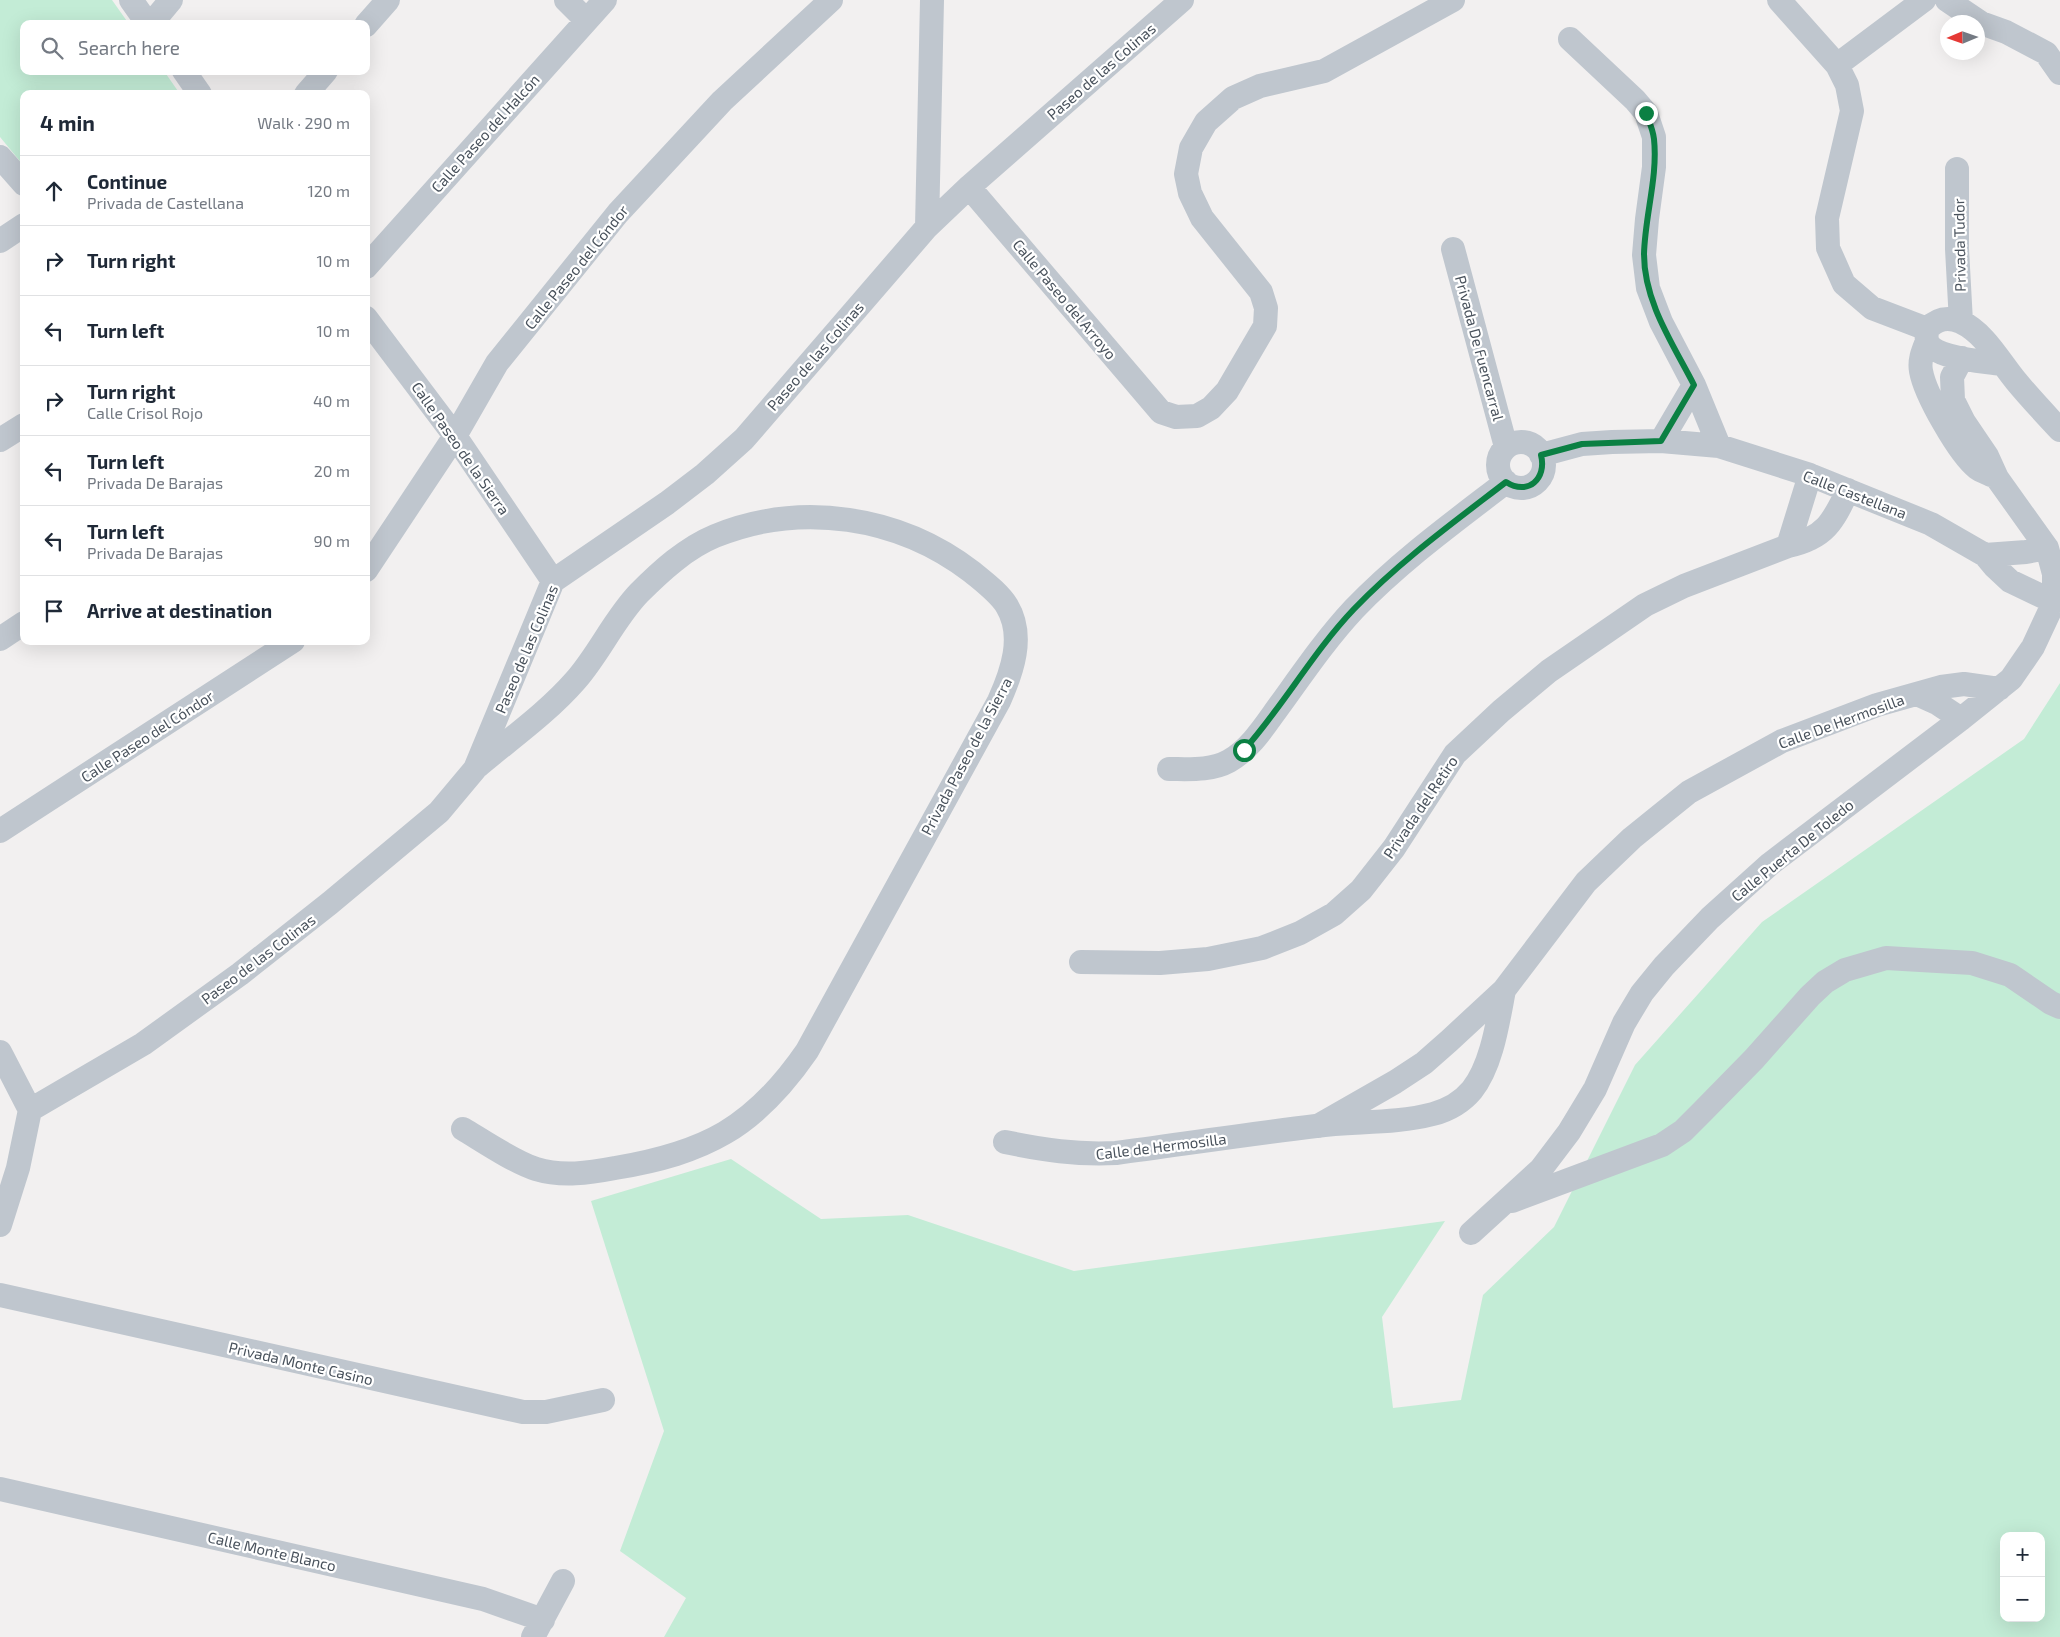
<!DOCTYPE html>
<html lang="en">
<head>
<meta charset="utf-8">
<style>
  :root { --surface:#fff; --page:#f2f2f3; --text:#1f2937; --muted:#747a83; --line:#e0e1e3 }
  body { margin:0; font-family:"Exo 2",sans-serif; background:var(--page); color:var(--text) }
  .controls { position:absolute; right:15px; bottom:15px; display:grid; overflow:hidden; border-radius:10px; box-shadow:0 5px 20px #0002 }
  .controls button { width:45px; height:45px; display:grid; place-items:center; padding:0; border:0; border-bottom:1px solid var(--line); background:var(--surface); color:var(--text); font:25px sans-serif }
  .compass { position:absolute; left:1940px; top:15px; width:45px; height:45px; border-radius:50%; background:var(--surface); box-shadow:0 5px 20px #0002; rotate:268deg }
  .stop { position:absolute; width:15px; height:15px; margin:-11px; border:4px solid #0b8043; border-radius:50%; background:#fff }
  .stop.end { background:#0b8043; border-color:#fff; box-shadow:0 1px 5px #0008 }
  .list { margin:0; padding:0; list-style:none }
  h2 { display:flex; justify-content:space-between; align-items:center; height:65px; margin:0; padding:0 20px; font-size:21px }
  h2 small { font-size:16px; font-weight:400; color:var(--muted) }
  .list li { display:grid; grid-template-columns:32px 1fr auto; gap:15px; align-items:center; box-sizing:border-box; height:70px; padding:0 20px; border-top:1px solid var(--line) }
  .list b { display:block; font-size:19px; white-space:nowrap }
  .list p { margin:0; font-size:16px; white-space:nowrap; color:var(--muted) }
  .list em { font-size:16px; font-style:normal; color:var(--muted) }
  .icon { flex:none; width:28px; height:28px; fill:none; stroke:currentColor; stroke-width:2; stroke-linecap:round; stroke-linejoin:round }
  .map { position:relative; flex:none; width:2060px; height:1637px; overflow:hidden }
  .search { position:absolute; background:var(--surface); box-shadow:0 5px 20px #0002; left:20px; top:20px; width:350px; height:55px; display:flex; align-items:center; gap:12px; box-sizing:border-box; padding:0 18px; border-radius:10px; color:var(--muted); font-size:19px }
  .panel { position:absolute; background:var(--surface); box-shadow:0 5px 20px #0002; left:20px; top:90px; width:350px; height:555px; border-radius:10px }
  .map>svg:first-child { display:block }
</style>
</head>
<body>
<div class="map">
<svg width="2060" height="1637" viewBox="0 0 2060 1637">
  <rect width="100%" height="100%" fill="#f2f0f0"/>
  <!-- green -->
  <path fill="#c3ecd6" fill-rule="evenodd" d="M0,0h112l17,24h-105v47h140l16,23h-156v72l-24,-29z
    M2060,683v954h-1396l22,-39 -66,-47 44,-120 -73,-230 140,-42 90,60 87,-4 166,56 371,-50 -63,96 11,91 68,-8 22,-105 71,-68 81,-162 127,-143 262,-183zM2004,1536h37v82h-37z"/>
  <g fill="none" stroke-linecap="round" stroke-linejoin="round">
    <!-- minor -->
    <path stroke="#bfc6ce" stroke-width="24" d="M131,0l17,24
      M566,0l20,20
      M1779,0l58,65 10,20 5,26 -25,107 1,30 16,36 28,24 55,21
      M1947,0l34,23 25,9 40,21 14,20
      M151,24l20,-24
      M366,25l22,-25
      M1570,39l65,61 11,13 8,24v30l-7,52 -3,36 4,33 13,34 33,63 25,61
      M1837,65l87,-65
      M184,71l16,23
      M306,94l20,-23
      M0,157l24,27
      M1957,169v80l4,73
      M969,187l192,225 15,5 21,-1 14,-8 16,-17 38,-65 1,-18 -5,-16 -59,-74 -12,-25 -4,-19 5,-26 15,-26 27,-24 27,-12 64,-15 129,-71
      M927,227l5,-227
      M0,241l24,-16
      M1453,249l53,198
      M366,267l239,-267
      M366,318l89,118 98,145
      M1927,341c-4,10 -8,19 -6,30 4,23 38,83 56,97 4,3 10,5 14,7
      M2001,364c-17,-3 -67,-5 -74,-23 -1,-3 0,-9 0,-12 10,-10 20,-13 34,-7 24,11 39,40 55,59 14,17 29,33 44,49
      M0,440l24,-15
      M1661,441l33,-56
      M1498 465a23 23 0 1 1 46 0a23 23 0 1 1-46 0Z
      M1541,455l41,-11 30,-2 49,-1 58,5 91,29 121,49 54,31 10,12 15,14 44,21
      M1788,546l22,-71
      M1985,555l41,-3 21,-4
      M366,570l89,-134 42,-73 121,-150 104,-112 109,-101
      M0,639l24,-16
      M1917,694l20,9 24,16
      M1169,769c20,0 42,2 60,-8 23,-13 38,-39 53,-59 23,-32 45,-64 72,-93 46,-48 100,-87 152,-127
      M0,831l293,-190
      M1081,962l79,1 48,-4 54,-11 38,-15 34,-19 27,-24 33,-42 61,-94 46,-43 48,-40 96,-66 39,-19 104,-40c37,-8 45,-24 60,-56
      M0,1052l30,58
      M1318,1126l77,-44 29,-19 25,-22 55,-51 82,-108 46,-44 57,-46 93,-51 95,-36 64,-18 23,-3 35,5
      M463,1129c20,12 51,33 73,40 26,8 53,4 79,-1 90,-15 139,-40 192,-117l192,-350c13,-29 26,-65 8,-95 -8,-13 -23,-24 -35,-34 -73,-56 -171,-71 -257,-36 -29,12 -54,35 -76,57 -25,26 -40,61 -64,88 -28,32 -65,58 -97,85
      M1005,1142c39,8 71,13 111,11 67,-9 133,-19 200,-27 39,-5 79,-2 117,-12 15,-4 29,-12 39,-24 20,-25 26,-69 32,-100
      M1512,1201l150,-56 21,-14 19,-19 52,-53 56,-63 15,-14 20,-12 41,-12 86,5 38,12 41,28 9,4
      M0,1225l18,-57 12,-58 113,-66 97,-70 90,-71 109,-91 36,-43 78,-188 114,-78 38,-29 39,-35 183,-212 42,-40 213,-187
      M1471,1233l70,-64 28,-37 26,-43 29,-66 18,-30 22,-27 46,-48 60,-54 191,-145 50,-40 22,-32 21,-45v-28l-7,-26 -50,-70 -10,-22 -23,-34 -11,-22 -1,-23 10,-19
      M0,1295l523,117h23l57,-12
      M0,1489l483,110 60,21
      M533,1637l30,-56"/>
  </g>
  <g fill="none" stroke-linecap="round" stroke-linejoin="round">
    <!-- route -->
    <path stroke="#0b8043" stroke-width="6" d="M1244,750c40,-45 69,-98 110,-141 46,-48 100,-87 152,-127 22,14 41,-3 35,-27l41,-11 79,-3 33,-56c-21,-41 -50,-83 -50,-131 1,-39 14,-77 10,-115 -1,-9 -5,-18 -8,-26"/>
  </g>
  <g text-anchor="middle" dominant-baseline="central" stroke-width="4.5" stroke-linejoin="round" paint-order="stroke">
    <!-- street labels -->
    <g font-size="15" fill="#49525c" stroke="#fff">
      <text transform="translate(1101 71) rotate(-41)">Paseo de las Colinas</text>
      <text transform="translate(485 133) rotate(-48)">Calle Paseo del Halcón</text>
      <text transform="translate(1959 245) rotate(-91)">Privada Tudor</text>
      <text transform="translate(576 267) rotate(-51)">Calle Paseo del Cóndor</text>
      <text transform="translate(1065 299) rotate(50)">Calle Paseo del Arroyo</text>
      <text transform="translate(1480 348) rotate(75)">Privada De Fuencarral</text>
      <text transform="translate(815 356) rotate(-49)">Paseo de las Colinas</text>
      <text transform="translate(461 448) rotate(55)">Calle Paseo de la Sierra</text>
      <text transform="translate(1855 494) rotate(21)">Calle Castellana</text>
      <text transform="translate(526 649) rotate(-67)">Paseo de las Colinas</text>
      <text transform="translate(1841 721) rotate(-20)">Calle De Hermosilla</text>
      <text transform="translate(147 736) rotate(-33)">Calle Paseo del Cóndor</text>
      <text transform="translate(966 756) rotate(-62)">Privada Paseo de la Sierra</text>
      <text transform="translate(1420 807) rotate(-56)">Privada del Retiro</text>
      <text transform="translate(1792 850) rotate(-39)">Calle Puerta De Toledo</text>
      <text transform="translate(258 959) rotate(-37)">Paseo de las Colinas</text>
      <text transform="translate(1161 1146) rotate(-7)">Calle de Hermosilla</text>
      <text transform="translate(301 1363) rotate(13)">Privada Monte Casino</text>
      <text transform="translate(272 1551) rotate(13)">Calle Monte Blanco</text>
    </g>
  </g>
</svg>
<div class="controls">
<button>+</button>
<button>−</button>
</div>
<svg class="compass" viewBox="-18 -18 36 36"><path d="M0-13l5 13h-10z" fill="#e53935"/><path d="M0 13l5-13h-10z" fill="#747a83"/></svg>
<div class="stop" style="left:1244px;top:750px"></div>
<div class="stop end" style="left:1646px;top:113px"></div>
<div class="search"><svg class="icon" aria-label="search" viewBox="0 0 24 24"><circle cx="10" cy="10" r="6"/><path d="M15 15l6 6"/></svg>Search here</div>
<section class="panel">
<h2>4 min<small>Walk · 290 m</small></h2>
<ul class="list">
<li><svg class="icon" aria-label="ahead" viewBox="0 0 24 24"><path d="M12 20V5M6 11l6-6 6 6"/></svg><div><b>Continue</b><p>Privada de Castellana</p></div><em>120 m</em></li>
<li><svg class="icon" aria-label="right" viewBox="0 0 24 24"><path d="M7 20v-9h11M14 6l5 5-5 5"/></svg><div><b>Turn right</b></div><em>10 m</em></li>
<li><svg class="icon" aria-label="left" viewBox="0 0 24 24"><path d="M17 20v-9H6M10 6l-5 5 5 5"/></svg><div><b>Turn left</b></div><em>10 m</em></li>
<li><svg class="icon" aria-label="right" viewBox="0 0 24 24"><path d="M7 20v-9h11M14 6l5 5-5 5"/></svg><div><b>Turn right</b><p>Calle Crisol Rojo</p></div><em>40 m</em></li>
<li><svg class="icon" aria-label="left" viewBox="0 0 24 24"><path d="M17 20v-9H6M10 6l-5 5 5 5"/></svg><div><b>Turn left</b><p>Privada De Barajas</p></div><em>20 m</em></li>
<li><svg class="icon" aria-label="left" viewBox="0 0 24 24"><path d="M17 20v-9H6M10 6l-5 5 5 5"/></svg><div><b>Turn left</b><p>Privada De Barajas</p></div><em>90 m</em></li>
<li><svg class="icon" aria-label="arrive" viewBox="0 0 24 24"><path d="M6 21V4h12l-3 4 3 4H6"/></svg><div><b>Arrive at destination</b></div></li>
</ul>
</section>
</div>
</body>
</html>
